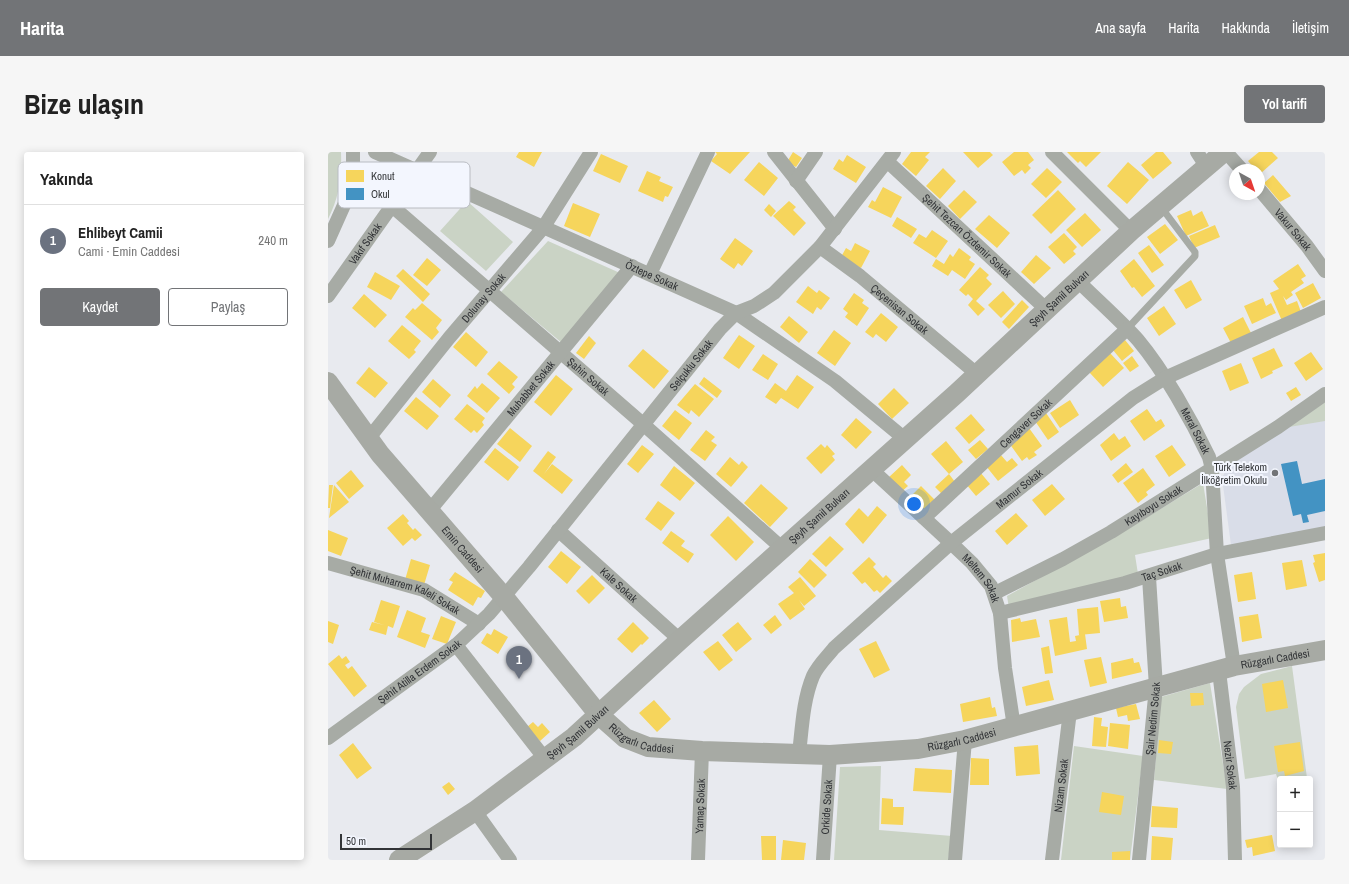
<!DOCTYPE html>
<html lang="tr">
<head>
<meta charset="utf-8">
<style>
  :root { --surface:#fff; --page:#f6f6f6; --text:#222; --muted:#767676; --line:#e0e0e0; --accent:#727477 }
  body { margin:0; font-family:"Archivo Narrow",sans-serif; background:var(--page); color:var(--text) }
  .controls { position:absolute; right:12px; bottom:12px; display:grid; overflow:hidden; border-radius:4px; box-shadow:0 2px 10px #0003 }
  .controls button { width:36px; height:36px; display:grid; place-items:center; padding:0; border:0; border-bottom:1px solid var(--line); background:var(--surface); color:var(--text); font:20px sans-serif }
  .compass { position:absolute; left:901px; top:12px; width:36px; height:36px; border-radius:50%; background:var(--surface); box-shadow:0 2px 10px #0003; rotate:140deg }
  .scale { position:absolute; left:12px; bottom:10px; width:92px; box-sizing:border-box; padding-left:4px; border:2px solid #323437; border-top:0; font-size:11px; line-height:14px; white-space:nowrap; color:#323437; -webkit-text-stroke:3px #f3f6fe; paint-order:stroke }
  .you { position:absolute; left:586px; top:352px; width:14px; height:14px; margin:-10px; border:3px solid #fff; border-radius:50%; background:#1a73e8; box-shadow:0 0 0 6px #1a73e833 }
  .badge { display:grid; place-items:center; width:26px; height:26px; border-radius:50%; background:var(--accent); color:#fff; font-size:13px; font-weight:700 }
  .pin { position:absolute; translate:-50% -33px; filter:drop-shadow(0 1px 2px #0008) }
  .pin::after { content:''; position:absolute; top:21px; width:14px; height:12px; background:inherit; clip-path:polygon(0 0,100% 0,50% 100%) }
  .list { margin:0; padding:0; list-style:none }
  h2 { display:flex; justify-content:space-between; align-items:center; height:52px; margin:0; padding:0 16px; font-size:17px }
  h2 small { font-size:13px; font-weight:400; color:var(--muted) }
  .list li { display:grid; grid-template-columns:26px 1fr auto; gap:12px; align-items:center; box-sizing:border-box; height:72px; padding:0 16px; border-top:1px solid var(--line) }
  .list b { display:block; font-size:15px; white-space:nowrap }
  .list p { margin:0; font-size:13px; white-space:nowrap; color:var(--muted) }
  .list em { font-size:13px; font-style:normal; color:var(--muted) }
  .actions { display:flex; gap:8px; padding:12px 16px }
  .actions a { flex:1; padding:9px 0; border:1px solid var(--accent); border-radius:4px; text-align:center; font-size:14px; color:var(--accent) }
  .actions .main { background:var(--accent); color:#fff }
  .map { position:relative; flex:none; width:997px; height:708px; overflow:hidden; border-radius:4px }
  header { display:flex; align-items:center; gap:24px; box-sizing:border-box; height:56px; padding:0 20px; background:var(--accent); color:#fff }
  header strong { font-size:19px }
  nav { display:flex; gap:22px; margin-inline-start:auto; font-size:14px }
  .intro { display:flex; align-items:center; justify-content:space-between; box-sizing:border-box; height:96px; padding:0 24px }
  h1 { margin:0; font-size:28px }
  .button { padding:10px 18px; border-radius:4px; background:var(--accent); color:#fff; font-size:14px; font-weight:700 }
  main { display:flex; gap:24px; padding:0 24px }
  aside { flex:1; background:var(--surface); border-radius:4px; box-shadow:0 2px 10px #0003 }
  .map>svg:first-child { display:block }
</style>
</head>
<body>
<header>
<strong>Harita</strong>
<nav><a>Ana sayfa</a><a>Harita</a><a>Hakkında</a><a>İletişim</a></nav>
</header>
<div class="intro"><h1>Bize ulaşın</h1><a class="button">Yol tarifi</a></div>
<main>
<aside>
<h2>Yakında<small></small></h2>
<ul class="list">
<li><span class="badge" style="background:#6b7280">1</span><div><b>Ehlibeyt Camii</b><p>Cami · Emin Caddesi</p></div><em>240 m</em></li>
</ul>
<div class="actions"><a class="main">Kaydet</a><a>Paylaş</a></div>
</aside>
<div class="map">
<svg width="997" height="708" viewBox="0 0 997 708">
  <rect width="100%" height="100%" fill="#e8eaef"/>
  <!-- built -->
  <path fill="#d9dde8" d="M997,248v127l-94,18 -9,-67 5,-10 40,-30z"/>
  <!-- green -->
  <path fill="#cad3c5" d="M0,0h13c1,24 -2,46 -13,67z
    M139,49l46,41 -27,29 -46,-40z
    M220,89l72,32 -58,70 -61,-51z
    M997,250v19l-36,6z
    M875,331l9,55 -77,17 3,19 -129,34 -2,-12 111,-61z
    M964,514l15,112 -27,1 -1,4 -3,-9 -31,5 -9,-72 3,-13 5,-7 17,-13z
    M882,531l17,106 -73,-9 7,-83z
    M746,594l69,10 -13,104h-69z
    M553,614l-2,64 73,6 -4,24h-114l6,-93z"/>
  <!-- homes -->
  <path fill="#f6d55c" d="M191,0h23l-8,15 -18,-10z
    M387,0h35l-20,22 -19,-13 6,-7z
    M465,0l9,6 -6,9 -9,-5z
    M583,0h19l-5,5 4,3 -13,16 -14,-12z
    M635,0h27l3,3 -15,13z
    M686,0h14l6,8 -6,5 3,3 -6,6 -3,-4 -8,6 -12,-14z
    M739,0h34l-15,15 -6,-6 -2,2z
    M828,0h7l9,11 -19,16 -12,-14z
    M931,0h13l6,6 -18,16 -1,-4h-3l-8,-9z
    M273,2l27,12 -8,17 -27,-12z
    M519,3l19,12 -10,16 -23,-14 6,-10 4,3z
    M431,10l19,16 -14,18 -20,-16z
    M800,10l21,18 -22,24 -20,-18z
    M615,16l13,13 -16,18 -14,-13z
    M719,16l15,14 -16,16 -15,-14z
    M319,19l14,6 -2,4 14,6 -5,10 -3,-1 -2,6 -25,-11z
    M945,23l18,21 -11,6 -16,-19z
    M555,35l19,10 -11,21 -23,-11 4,-7 3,2z
    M636,38l13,12 -17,17 -12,-13z
    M730,38l18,19 -25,25 -19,-19z
    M461,49l7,6 -3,3 13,13 -12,13 -21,-20z
    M245,51l27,11 -10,23 -26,-11z
    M441,52l7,7 -5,6 -7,-7z
    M863,58l2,6 9,-5 7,15 -23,10 -9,-20z
    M757,61l16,17 -19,17 -16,-17z
    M661,63l21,18 -13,15 -22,-19z
    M569,65l20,12 -6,9 -19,-12z
    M837,72l13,16 -18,14 -13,-17z
    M887,73l5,12 -26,11 -5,-12z
    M604,78l16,11 -12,17 -23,-15 6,-9 7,4z
    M736,81l13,14 -4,4 3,3 -12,10 -16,-17z
    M407,86l18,13 -11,15 -4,-3 -4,6 -14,-10z
    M527,91l15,8 -9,17 -20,-11 5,-9 5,3z
    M821,93l15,20 -12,8 -14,-20z
    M631,96l12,9 -2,3 6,4 -10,15 -13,-9 -4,6 -16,-10 4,-7 8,5 6,-10 3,3z
    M708,103l15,13 -17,16 -13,-12z
    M99,106l14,12 -14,16 -14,-11z
    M806,107l21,27 -13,11 -8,-10 -2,1 -12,-17z
    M970,112l8,12 -5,3 3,4 -13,9 2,3 -7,5 -3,-4 4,9 10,-4 4,11 -19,9 -12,-28 9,-4 -6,-8z
    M652,115l9,8 -3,3 6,6 -16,17 9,8 -7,7 -10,-11 5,-6 -5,-5 -2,2 -7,-6z
    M75,117l27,25 -7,8 -27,-26z
    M47,120l25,14 -9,14 -24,-13z
    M863,128l11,20 -16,9 -12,-19z
    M985,131l8,15 -18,10 -8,-15z
    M480,134l9,7 2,-3 11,8 -9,12 -4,-3 -4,7 -17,-12z
    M675,139l12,13 -14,14 -13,-13z
    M526,141l10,7 -2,3 7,5 -12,18 -12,-9 3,-4 -5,-4z
    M36,142l23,21 -12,13 -23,-20z
    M935,146l3,8 5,-3 5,10 -24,11 -8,-18z
    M694,148l7,7 -20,22 -7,-7z
    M94,151l20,17 -6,8 3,4 -7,8 -27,-23 8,-9 2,2z
    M836,154l12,18 -17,12 -12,-18z
    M553,161l17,14 -12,15 -10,-8 -3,4 -8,-6z
    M461,164l19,16 -9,11 -19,-16z
    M915,165l8,16 -20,10 -8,-15z
    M74,173l19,16 -7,9 2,2 -7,7 -21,-18z
    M506,178l17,13 -16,23 -18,-13z
    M138,180l22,20 -12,15 -23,-20z
    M411,183l16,11 -16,23 -16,-11z
    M261,184l7,7 -12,16 -8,-6z
    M797,188l9,11 -12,10 -9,-11z
    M946,196l9,18 -11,5 1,2 -12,6 -9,-21z
    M315,197l26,22 -15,18 -26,-23z
    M983,200l12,17 -17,12 -12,-18z
    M782,201l14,15 -21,19 -14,-15z
    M435,202l15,10 -10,16 -16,-10z
    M804,204l7,10 -9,6 -7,-9z
    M171,209l19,16 -6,7 3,3 -6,7 -22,-20z
    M913,211l8,20 -19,8 -8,-20z
    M41,215l19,16 -13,15 -19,-15z
    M228,223l17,14 -22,27 -17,-14z
    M469,223l17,12 -16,22 -17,-11 -5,6 -11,-7 10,-14 11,8z
    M376,225l18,14 -5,7 -18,-14z
    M105,227l18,16 -11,13 -18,-16z
    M154,231l18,15 -13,15 -20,-17 8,-10 2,3z
    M367,232l19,15 -15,18 -8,-7 -2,4 -12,-9z
    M968,235l5,8 -10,6 -5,-8z
    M566,236l15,15 -17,16 -14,-15z
    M88,245l23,19 -12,14 -23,-19z
    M742,248l9,15 -19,13 -10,-15z
    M139,252l18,14 -3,4 2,3 -7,8 -3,-3 -3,3 -17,-14z
    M819,257l9,13 5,-3 4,7 -21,15 -14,-20z
    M347,258l17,13 -13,17 -17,-14z
    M718,261l13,19 -11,8 -13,-19z
    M643,262l14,16 -16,14 -14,-16z
    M528,266l16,14 -16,17 -15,-14z
    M182,276l22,18 -12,16 -23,-18z
    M701,276l13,18 -8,6 3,3 -8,5 -2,-3 -5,4 -13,-18z
    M378,278l9,7 -4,4 6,4 -12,16 -15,-11z
    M786,281l5,7 6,-4 6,10 -20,15 -11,-16z
    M652,288l8,9 -12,10 -8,-9z
    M618,289l17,21 -14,12 -18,-20z
    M493,292l4,4 2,-3 8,9 -3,2 3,4 -14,14 -15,-16z
    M314,293l12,9 -16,19 -11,-9z
    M844,293l14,20 -17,12 -14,-21z
    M167,296l24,19 -11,14 -24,-19z
    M220,299l8,6 -12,17 8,-10 21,16 -11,14 -29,-23z
    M672,302l7,8 5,-4 6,7 -20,16 -12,-15z
    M402,305l9,8 3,-4 6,6 -17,20 -15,-13z
    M798,311l7,9 -15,11 -6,-8z
    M574,313l9,10 -7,7 4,4 -7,6 -13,-14z
    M346,314l21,17 -15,18 -20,-16z
    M815,316l12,17 -9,7 2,3 -10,8 -15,-20z
    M23,318l13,16 -15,13 -13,-16z
    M652,320l10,12 -14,12 -10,-12z
    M621,322l6,8 -13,12 -7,-7z
    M433,332l27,24 -18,19 -26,-24z
    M724,332l13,15 -20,17 -13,-16z
    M1,333h4l-3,23h-2z
    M6,333l15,17 -20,16z
    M593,334l14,14 -11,10 -13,-14z
    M330,349l17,12 -14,18 -16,-12z
    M549,354l10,9 -24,29 -18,-20 14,-16 9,9z
    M688,361l12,13 -21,19 -12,-14z
    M75,362l6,7 -2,2 6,7 2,-2 7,7 -7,6 -3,-3 -9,8 -16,-18z
    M400,364l26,26 -18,19 -26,-26z
    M0,378l20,8 -7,18 -13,-5z
    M343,379l14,10 -4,5 13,8 -6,9 -26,-20z
    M502,384l14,13 -18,18 -14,-13z
    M233,399l20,16 -14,17 -19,-17z
    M997,401v27l-6,2 -6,-19 2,-1 -2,-7z
    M541,405l7,7 -3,3 10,11 3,-3 6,6 -12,12 -3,-3 -3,2 -9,-10 -3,2 -10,-11z
    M83,407l19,6 -6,20 -19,-5z
    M482,407l17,16 -13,13 -16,-16z
    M974,408l5,26 -21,4 -4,-27z
    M127,420l30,19 -4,7 -3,-1 -5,9 -25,-16 5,-8 -4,-2z
    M924,420l4,27 -18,3 -4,-27z
    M264,423l13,13 -16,16 -13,-13z
    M472,425l16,19 -12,10 -5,-6 6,9 -15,11 -12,-16 16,-11 -6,-6z
    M792,446l1,9 5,-1 2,12 -24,4 -4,-21z
    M53,448l19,6 -7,22 -5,-2 -2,9 -17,-5 3,-8 12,3 -10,-3z
    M770,455l2,26 -21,2 -2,-26z
    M79,458l19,8 -5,14 9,3 -5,13 -28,-11z
    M930,462l4,24 -20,4 -3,-25z
    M447,463l7,10 -11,9 -8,-9z
    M113,464l15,6 -9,22 -15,-5z
    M739,465l3,25 6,-1 -1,-5 10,-2 2,15 -32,7 -6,-36z
    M692,466l1,4 15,-3 4,18 -28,5 -1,-22z
    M0,469l11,4 -6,19 -5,-2z
    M305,470l16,16 -7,7 -1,-1 -9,9 -15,-14z
    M410,470l14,17 -16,13 -14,-17z
    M166,477l14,8 -10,17 -17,-11 6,-10 4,2z
    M390,489l15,19 -14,11 -16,-19z
    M548,489l14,29 -16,8 -15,-29z
    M721,494l4,27 -8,1 -4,-26z
    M11,503l3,4 4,-3 4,6 -5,3 3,4 4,-3 15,20 -13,11 -26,-33z
    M773,505l6,26 -17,4 -6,-27z
    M805,506l1,5 5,-1 3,10 -30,7 -1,-16z
    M721,528l5,20 -28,6 -4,-19z
    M955,528l5,28 -22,4 -4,-28z
    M862,541h13l1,12 -13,1z
    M662,545l2,11 3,-1 2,9 -34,6 -3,-18z
    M326,548l17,19 -14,13 -18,-19z
    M808,552l4,15 -12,2 -1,-6 -9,2 -2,-9z
    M766,565l8,1 -1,8 7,1 -2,20 -14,-1z
    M205,570l5,5 4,-4 8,9 -10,9 -13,-14z
    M782,571l20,2 -2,24 -20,-3z
    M831,588l14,2 -2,12 -13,-1z
    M972,590l4,29 -19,5 -1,-5 -6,1 -4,-26z
    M25,591l19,25 -15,11 -18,-24z
    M710,593l2,29 -24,2 -2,-29z
    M643,606l18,1v26h-19z
    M587,616l37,2 -1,23 -38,-2z
    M121,630l6,7 -7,6 -6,-8z
    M774,640l22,4 -3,19 -22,-3z
    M554,646l11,1v8h11l-1,18 -22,-1z
    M824,654l26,2 -1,20 -26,-1z
    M944,683l3,16 -22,5 -1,-9 -5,1 -2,-8z
    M433,684h15v24h-14z
    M824,684l21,2 -2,22h-20z
    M455,688l23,3 -2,17h-23z
    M802,699v9h-18v-8z"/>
  <!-- schools -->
  <path fill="#4393c3" d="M969,309l5,23 23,-5v32l-18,4 2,7 -6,1 -2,-9 -8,2 -12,-52z"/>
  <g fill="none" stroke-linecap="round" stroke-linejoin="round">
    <!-- lane -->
    <path stroke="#a7aba5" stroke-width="7" d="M799,177l68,-73v-4l-34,-45"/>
    <!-- street -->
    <g stroke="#a7aba5" stroke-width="14">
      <path id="s1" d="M47,0l361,161 99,68 70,58"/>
      <path d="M446,0l61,77"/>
      <path d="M724,0l79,79"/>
      <path d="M869,0l9,14"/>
      <path d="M898,0l16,18"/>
      <path id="s2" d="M560,10l158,147"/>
      <path d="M468,29l20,-29"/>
      <path id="s3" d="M931,37l48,57 18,25"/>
      <path id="s4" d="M64,54l251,218 140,125"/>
      <path d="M0,89l25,-56v-33"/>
      <path id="s5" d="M492,95l40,29 117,98"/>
      <path d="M322,122l58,-122"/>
      <path id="s6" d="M749,128c20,20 42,39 61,60 26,31 54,81 71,117l3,12 5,85 17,112"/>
      <path id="s7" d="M0,144l102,-144"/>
      <path id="s8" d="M41,286l80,-100 94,-110 48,-76"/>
      <path id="s9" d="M543,317l80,74 21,20 19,23 9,27 5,55 9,59"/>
      <path id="s10" d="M102,358l202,-244"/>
      <path id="s11" d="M596,366l203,-189"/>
      <path id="s12" d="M230,378l122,110"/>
      <path id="s13" d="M0,411l96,27 55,34"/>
      <path id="s14" d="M667,441l68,-34 48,-27 167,-105 47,-33"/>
      <path id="s15" d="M672,461l125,-30 92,-29 108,-21"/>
      <path d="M128,493l90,115"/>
      <path id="s16" d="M891,519l14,116 2,73"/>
      <path id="s17" d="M0,586l128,-93 33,-31 40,-47 191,-238 16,-16 18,-7 20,-13 46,-46 74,-95"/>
      <path id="s18" d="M471,602c3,-26 4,-54 14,-78 5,-11 14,-19 21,-28l117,-105 182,-145 32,-20 160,-71"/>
      <path d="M147,659l35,49"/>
      <path id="s19" d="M370,708l4,-109"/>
      <path id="s20" d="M495,708l7,-105"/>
      <path d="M627,708l10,-120"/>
      <path id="s21" d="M724,708l18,-149"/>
      <path id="s22" d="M811,708l17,-173 -7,-110"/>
    </g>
    <!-- secondary -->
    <g stroke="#a7aaa4" stroke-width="20">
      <path id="s23" d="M0,230l52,72 124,143 95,118 26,23 23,9 54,4 128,4 88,-6 47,-9 269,-74 91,-16"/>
      <path id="s24" d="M71,708l76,-49 99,-74 106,-97 277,-247 174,-162 93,-79"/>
    </g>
  </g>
  <!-- markers -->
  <circle fill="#727477" stroke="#f3f6fe" stroke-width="1.5" cx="947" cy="321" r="4"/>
  <g text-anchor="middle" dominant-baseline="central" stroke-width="4" stroke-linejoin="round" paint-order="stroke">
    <!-- street labels -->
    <g font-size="11" fill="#323437" stroke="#f3f6fe">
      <text stroke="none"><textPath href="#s3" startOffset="53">Vakur Sokak</textPath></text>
      <text stroke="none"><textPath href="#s2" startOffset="108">Şehit Tezcan Özdemir Sokak</textPath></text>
      <text stroke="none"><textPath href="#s7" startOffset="64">Vakıf Sokak</textPath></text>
      <text stroke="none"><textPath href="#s1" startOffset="303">Öztepe Sokak</textPath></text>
      <text stroke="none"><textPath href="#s8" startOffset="181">Dolunay Sokak</textPath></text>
      <text stroke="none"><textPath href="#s24" startOffset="868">Şeyh Şamil Bulvarı</textPath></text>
      <text stroke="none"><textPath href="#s5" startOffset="101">Çeçenisan Sokak</textPath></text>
      <text stroke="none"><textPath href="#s17" startOffset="524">Selçuklu Sokak</textPath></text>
      <text stroke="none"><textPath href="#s4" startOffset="260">Şahin Sokak</textPath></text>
      <text stroke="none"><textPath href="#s10" startOffset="158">Muhabbet Sokak</textPath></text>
      <text stroke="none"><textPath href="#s11" startOffset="139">Cengaver Sokak</textPath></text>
      <text stroke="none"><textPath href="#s6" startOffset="193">Meral Sokak</textPath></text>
      <text stroke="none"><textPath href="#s18" startOffset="359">Mamur Sokak</textPath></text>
      <text stroke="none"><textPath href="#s14" startOffset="181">Kayıboyu Sokak</textPath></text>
      <text stroke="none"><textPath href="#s24" startOffset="544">Şeyh Şamil Bulvarı</textPath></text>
      <text stroke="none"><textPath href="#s23" startOffset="215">Emin Caddesi</textPath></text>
      <text stroke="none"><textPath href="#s15" startOffset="167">Taç Sokak</textPath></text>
      <text stroke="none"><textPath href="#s9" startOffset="156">Meltem Sokak</textPath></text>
      <text stroke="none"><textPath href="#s12" startOffset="82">Kale Sokak</textPath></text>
      <text stroke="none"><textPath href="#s13" startOffset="82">Şehit Muharrem Kaleli Sokak</textPath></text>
      <text stroke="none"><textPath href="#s23" startOffset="1128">Rüzgarlı Caddesi</textPath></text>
      <text stroke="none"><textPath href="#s17" startOffset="113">Şehit Atilla Erdem Sokak</textPath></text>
      <text stroke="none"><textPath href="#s22" startOffset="142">Şair Nedim Sokak</textPath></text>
      <text stroke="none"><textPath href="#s24" startOffset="220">Şeyh Şamil Bulvarı</textPath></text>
      <text stroke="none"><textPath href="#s23" startOffset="480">Rüzgarlı Caddesi</textPath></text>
      <text stroke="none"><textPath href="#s23" startOffset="804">Rüzgarlı Caddesi</textPath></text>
      <text stroke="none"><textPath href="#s16" startOffset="95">Nezir Sokak</textPath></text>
      <text stroke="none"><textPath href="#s21" startOffset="75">Nizam Sokak</textPath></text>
      <text stroke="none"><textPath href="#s19" startOffset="54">Yamaç Sokak</textPath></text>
      <text stroke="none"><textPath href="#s20" startOffset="53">Orkide Sokak</textPath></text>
    </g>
    <!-- poi labels -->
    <g font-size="11" fill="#323437" stroke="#f3f6fe" text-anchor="end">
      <text x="939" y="315">Türk Telekom<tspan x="939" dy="13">İlköğretim Okulu</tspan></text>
    </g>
  </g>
  <!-- legend -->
  <rect x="10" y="10" width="132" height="46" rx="6" fill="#f3f6fe" stroke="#b9bcc2" stroke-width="1"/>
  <rect x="18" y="18" width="18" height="12" fill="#f6d55c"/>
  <rect x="18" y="36" width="18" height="12" fill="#4393c3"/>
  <g font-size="11" fill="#323437">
    <text x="43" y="28">Konut</text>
    <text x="43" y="46">Okul</text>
  </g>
</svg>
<div class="controls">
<button>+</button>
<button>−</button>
</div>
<svg class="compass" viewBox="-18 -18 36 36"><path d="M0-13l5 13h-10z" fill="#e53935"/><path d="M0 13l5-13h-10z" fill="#767676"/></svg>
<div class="scale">50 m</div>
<div class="you"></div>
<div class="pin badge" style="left:191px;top:527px;background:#6b7280">1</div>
</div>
</main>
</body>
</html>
